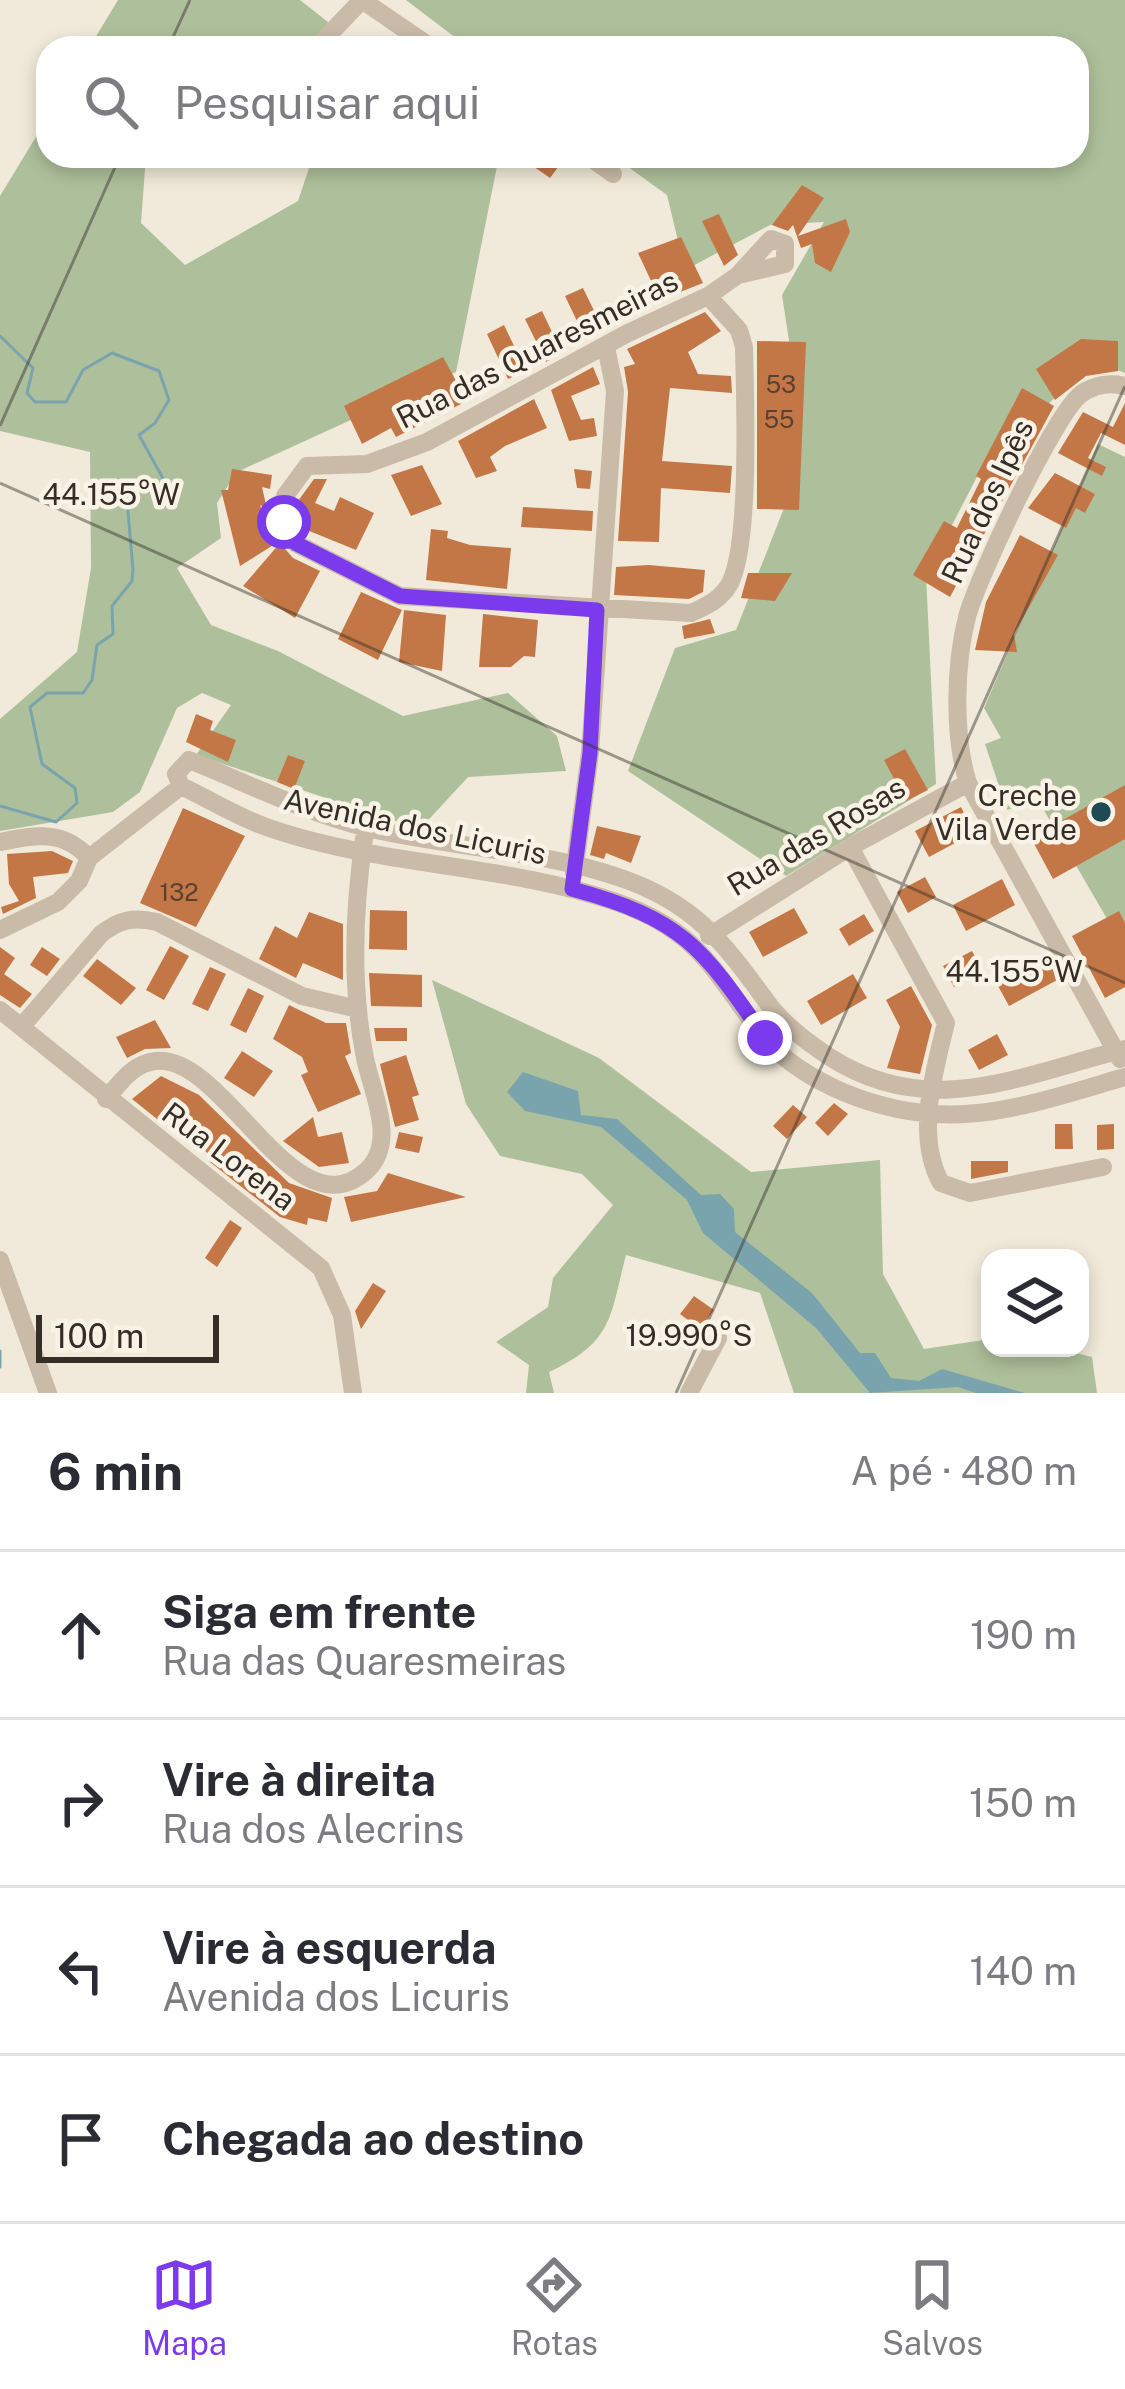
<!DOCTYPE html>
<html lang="pt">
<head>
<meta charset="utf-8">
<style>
  :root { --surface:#fff; --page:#f2f2f3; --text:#2b2b33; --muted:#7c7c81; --line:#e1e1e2; --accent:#7c3aed }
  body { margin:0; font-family:"Public Sans",sans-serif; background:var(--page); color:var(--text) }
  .controls { position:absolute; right:36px; bottom:36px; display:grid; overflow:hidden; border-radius:24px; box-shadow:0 6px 18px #0003 }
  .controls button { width:108px; height:108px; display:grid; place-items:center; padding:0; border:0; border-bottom:3px solid var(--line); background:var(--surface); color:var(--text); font:60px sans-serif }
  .scale { position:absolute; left:36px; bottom:30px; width:183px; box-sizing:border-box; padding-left:12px; border:6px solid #352e27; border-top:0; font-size:33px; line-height:42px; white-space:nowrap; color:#352e27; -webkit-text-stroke:9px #f9f3e7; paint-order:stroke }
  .stop { position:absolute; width:36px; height:36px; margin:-27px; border:9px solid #7c3aed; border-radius:50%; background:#fff }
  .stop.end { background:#7c3aed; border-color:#fff; box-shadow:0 3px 12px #0008 }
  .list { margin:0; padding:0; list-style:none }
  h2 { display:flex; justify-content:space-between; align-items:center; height:156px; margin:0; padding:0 48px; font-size:51px }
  h2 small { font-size:39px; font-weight:400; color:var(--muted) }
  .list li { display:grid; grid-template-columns:78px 1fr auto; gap:36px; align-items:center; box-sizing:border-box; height:168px; padding:0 48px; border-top:3px solid var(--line) }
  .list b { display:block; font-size:45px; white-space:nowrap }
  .list p { margin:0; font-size:39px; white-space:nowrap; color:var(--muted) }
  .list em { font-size:39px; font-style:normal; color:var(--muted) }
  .icon { flex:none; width:66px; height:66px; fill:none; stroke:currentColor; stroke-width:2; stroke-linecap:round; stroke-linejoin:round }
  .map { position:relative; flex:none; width:1125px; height:1393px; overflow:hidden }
  .search { position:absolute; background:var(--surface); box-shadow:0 6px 18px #0003; left:36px; right:36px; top:36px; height:132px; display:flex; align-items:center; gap:30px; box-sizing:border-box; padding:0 42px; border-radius:36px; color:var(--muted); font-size:45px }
  .sheet { height:828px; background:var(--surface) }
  nav { display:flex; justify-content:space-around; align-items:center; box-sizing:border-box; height:168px; border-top:3px solid var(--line); background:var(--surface); font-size:33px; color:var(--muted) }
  nav a { display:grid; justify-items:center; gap:6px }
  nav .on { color:var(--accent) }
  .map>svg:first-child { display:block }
</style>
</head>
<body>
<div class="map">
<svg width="1125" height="1393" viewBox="0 0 1125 1393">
  <rect width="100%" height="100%" fill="#f1eada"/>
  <!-- green -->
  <path fill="#aec09b" d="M118,0h182l33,26 -13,22h-231z
    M406,0h719v373l-33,-13 -114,115 -52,100 10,209 -150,92 -158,-105 47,-123 61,-18 59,-150 1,-94 -14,-91 42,-73 -54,3 -85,45 -18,-75 -54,-39h464v-108h-608z
    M48,117v39h98l-5,67 44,42 113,-64 15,-45h186l-43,216 -219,100 -20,31 4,35 -44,30 34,57 67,26 125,65 105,-23 49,43 9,35 -98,6 -48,52 -224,-74 35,-50 -29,-12 -25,15 -37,84 -27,20 -113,19v-112l77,-67 14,-84 -1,-116 -90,-21v-235z
    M1098,444l27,13v481l-15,-14 -72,-124 -31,10 -22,-66 16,-6 -17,-30z
    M432,980l167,78 152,114 129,-12 3,114 41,75 66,-10v9h66l36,9 5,36h-303l-34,-100 -134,-38c-16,61 -12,87 -77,117l5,21h-28l3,-28 -33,-23 52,-35 5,-29 60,-73 -31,-31 -82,-18 -34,-52z"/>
  <!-- water -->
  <path fill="#7aa4ad" d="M523,1072l55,19 3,24 36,4 84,76 19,-1 14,15 1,23 77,61 48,60h15l16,25 28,3 23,-12 83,24h-49l-18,-6 -88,6 -54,-65 -113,-95 -16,-33 -86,-73 -76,-16 -18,-19z"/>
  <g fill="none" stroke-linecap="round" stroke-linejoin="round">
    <!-- stream -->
    <path stroke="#7aa4ad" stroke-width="3" d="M0,336l33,32 -6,25 8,9h31l17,-32 29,-17 47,18 10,29 -14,23 -16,12 26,47 -11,10 -19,-3 -8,11 6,70 -1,11 -20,25 1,28 -16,11 -5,35 -9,13h-36l-17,14 12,57 33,24 2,15 -21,19 -56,-16
      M0,1351v16"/>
  </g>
  <!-- building -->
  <path fill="#c47746" d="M532,156h20l9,7 -11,15 -23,-16z
    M802,185l22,13 -26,38 48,-17 4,13 -19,40 -16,-9 -3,-19 -11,4 -8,-23 -5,6 -16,-6z
    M719,214l19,41 -14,11 -22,-45z
    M681,237l22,46 -43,17 -22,-47z
    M583,288l21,43 -18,9 -21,-44z
    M542,311l20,42 -16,9 -21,-43z
    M705,312l16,19 -33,21 10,22 33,2 1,17 -62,-5 -8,73 70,5 -2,27 -69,-5 -2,54 -41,-1 10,-149 -4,-25 11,-3 -8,-15z
    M504,325l22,46 -18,8 -21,-45z
    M1081,339l37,2v30l-32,5 -31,24 -19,-31z
    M757,341l49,1 -7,168 -42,-1z
    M443,357l24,44 -71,36 -5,-9 -29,16 -18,-38z
    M593,367l7,17 -29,12 10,24 13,-2 3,18 -28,5 -18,-51z
    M1022,388l32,18 -104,191 -37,-22 31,-54 13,7 24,-49 -5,-3z
    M534,399l13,29 -42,18 -15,11 7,14 -21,7 -18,-37z
    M1125,403v42l-24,-12 -13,25 18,9 -4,9 -44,-23 25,-41 30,15z
    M422,465l20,39 -31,12 -20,-41z
    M232,469l40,6 -2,14 -8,-2 5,22 -7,-4 15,39 -35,22 -19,-76h7z
    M574,469l18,2 -2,18 -13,-1z
    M1055,473l40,21 -10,19 -9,-5 -10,20 -38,-20z
    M314,479h13l-12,24 19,8 6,-14 34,16 -18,37 -54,-22 -4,-27z
    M523,507l70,4 -1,20 -71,-4z
    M431,529l17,2 -1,7 23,7 41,3 -4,41 -81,-9z
    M1020,535l38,20 -44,79 3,18 -42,-2 11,-48z
    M280,543l13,15 27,13 -25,47 -52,-32z
    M649,565l56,5 -2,22 -14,7 -75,-4 2,-28z
    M748,573h44l-17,28 -34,-3z
    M361,592l41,18 -24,50 -40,-21z
    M404,610l42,5 -4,56 -43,-9z
    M483,614l55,6 -3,37 -11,-1 -13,11h-32z
    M710,619l5,14 -31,6 -2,-13z
    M196,714l17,7 -3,9 26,10 -8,22 -42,-20z
    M905,749l23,41 -22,11 -22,-41z
    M288,755l17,6 -11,28 -17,-7z
    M1125,785v54l-72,40 -22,-41z
    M961,807l13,26 -45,24 -14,-26z
    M183,808l62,28 -49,91 -56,-24z
    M597,826l44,10 -10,27 -25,-10 -2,6 -14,-4z
    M52,851l21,10 -5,12 -35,4 3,21 -33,16 -2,-7 18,-6 -10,-17 -2,-30z
    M925,877l11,20 -28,16 -11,-21z
    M1002,879l13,26 -49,26 -13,-26z
    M794,908l14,25 -45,24 -14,-25z
    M370,910l37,1v39l-38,-1z
    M1119,911l6,12v64l-20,11 -33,-62z
    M309,912l34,12v56l-40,-17 -7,15 -37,-19 16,-33 22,12z
    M864,914l10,17 -25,15 -10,-17z
    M170,946l19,10 -25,44 -18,-10z
    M0,947l15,11 -11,16 28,20 -12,14 -20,-13z
    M42,947l18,12 -13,17 -17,-11z
    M972,951l11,20 -29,16 -11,-21z
    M1047,957l12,22 -50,27 -12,-22z
    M97,959l39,29 -15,17 -38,-29z
    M210,967l16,7 -18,37 -16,-7z
    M369,973l53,2v32l-51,-1z
    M853,974l14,24 -46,27 -14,-24z
    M911,986l21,39 -12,49 -33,-6 13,-41 -14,-27z
    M248,988l16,8 -18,37 -16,-8z
    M289,1005l37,18h20l5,30 -6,3 16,38 -43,18 -17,-37 7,-3 -6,-15 -29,-18z
    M155,1020l16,28 -26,1 -18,9 -11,-21z
    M374,1028h33v13h-31z
    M997,1034l11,21 -29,15 -11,-20z
    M242,1051l31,20 -19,26 -30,-19z
    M406,1055l13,40 -7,2 7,23 -24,7 -15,-63z
    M161,1076l38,19 90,88 43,15 -5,24 -19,-4 -1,7 -27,-8 -70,-55 3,-4 -45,-40 -6,5 -30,-24z
    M834,1103l14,11 -20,22 -13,-13z
    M793,1105l14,12 -20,22 -14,-13z
    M313,1117l5,20 24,-5 7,31 -30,4 -36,-26z
    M1055,1124h17l1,25h-18z
    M1114,1124v25l-17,1v-25z
    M399,1132l24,5 -4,16 -24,-5z
    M971,1161h37v11l-37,7z
    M388,1173l78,24 -115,25 -7,-25 33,-6z
    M230,1220l12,8 -25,39 -12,-9z
    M373,1283l13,8 -25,38 -6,-18z
    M694,1296l20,14 -14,19 -20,-15z"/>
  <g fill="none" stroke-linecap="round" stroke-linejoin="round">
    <!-- minor -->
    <path stroke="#c9bba7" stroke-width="18" d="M316,48l46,-48 70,48
      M588,156l25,18
      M708,296l31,34 5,17c1,49 7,200 -15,238 -9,15 -23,21 -38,28l-291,-17 -105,-53 -11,-21 1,-26 22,-30 60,-2 60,-22 201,-109 80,-37 30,-21 33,-36 14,5v20l-47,11
      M0,842c36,-7 63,-13 89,16
      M850,847l96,176c-12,49 -31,113 -5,160l29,10 133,-26
      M574,873l16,-120 25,-362 -9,-44
      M0,930l58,-28 21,-21 10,-23 92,-72
      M709,936l141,-89 118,-64
      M0,1010l321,258 21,47 11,78
      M23,1025l78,-91c19,-15 33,-17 56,-12l145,74 56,13
      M1125,1049c-104,26 -196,73 -297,7 -21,-14 -46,-33 -61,-54 -45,-62 -74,-100 -149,-125 -80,-27 -169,-30 -251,-49 -63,-16 -118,-44 -178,-68l-13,14 5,12c30,14 60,33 91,43 112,38 236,35 347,74 81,29 95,69 143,132 21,26 51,44 81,57 105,44 178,15 282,-15
      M1120,1059l-152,-276c-15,-47 -13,-119 -1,-166 10,-38 87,-202 114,-223 13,-9 29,-12 44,-8
      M106,1099c14,-16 27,-36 50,-38 69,-7 138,174 210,110 32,-29 6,-78 -1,-113 -14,-70 -11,-150 -1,-220
      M0,1260l48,133
      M689,1393l29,-55"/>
  </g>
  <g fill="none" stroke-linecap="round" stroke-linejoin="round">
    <!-- route -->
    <path stroke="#7c3aed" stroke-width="15" d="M284,522l11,21 105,53 197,14 -7,143 -18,136c111,30 130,58 193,149"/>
  </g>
  <!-- ticks -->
  <path fill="none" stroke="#352e27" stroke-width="3" stroke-opacity="0.45" d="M168,48l22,-48M0,426l120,-270M0,483l1125,500M676,1393l449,-1007"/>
  <!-- markers -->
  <circle fill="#1e4a56" stroke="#f9f3e7" stroke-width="4.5" cx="1101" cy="812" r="12"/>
  <g text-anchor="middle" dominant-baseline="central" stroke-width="9" stroke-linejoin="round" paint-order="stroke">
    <!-- number labels -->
    <g font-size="24" fill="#59402f">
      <text x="781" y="384">53</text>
      <text x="779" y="419">55</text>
      <text x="179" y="892">132</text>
    </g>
    <!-- street labels -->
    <g font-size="30" fill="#352e27" stroke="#f9f3e7">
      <text transform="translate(537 349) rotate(-27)">Rua das Quaresmeiras</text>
      <text transform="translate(987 501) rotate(-65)">Rua dos Ipês</text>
      <text transform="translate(415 826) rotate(12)">Avenida dos Licuris</text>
      <text transform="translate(816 836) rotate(-31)">Rua das Rosas</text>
      <text transform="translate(229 1156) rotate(37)">Rua Lorena</text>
    </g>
    <!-- poi labels -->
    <g font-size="30" fill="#352e27" stroke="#f9f3e7" text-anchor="end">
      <text x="1077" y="795">Creche<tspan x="1077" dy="34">Vila Verde</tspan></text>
    </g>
  </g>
  <g font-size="30" text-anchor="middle" fill="#352e27" stroke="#f9f3e7" stroke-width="9" stroke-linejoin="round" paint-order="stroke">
    <text x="111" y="505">44.155°W</text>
    <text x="1014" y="982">44.155°W</text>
    <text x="689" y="1346">19.990°S</text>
  </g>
</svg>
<div class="controls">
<button><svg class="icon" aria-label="layers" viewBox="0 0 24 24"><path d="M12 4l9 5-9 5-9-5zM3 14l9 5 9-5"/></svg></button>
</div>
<div class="scale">100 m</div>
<div class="stop" style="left:284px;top:522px"></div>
<div class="stop end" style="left:765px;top:1038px"></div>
<div class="search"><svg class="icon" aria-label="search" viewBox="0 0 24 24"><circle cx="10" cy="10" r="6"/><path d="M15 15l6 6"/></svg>Pesquisar aqui</div>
</div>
<section class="sheet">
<h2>6 min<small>A pé · 480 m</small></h2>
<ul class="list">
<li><svg class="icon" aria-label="ahead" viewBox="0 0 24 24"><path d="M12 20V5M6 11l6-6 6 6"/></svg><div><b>Siga em frente</b><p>Rua das Quaresmeiras</p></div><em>190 m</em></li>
<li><svg class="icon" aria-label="right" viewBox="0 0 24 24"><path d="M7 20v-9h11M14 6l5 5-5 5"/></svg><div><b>Vire à direita</b><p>Rua dos Alecrins</p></div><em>150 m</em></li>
<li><svg class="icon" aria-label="left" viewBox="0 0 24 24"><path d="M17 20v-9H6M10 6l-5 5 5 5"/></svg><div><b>Vire à esquerda</b><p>Avenida dos Licuris</p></div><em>140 m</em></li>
<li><svg class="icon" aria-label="arrive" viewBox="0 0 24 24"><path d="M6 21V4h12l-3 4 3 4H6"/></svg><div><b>Chegada ao destino</b></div></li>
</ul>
</section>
<nav>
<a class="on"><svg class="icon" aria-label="map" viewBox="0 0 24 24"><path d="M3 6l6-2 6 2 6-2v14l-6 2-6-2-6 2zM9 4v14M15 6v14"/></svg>Mapa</a>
<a><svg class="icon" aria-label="directions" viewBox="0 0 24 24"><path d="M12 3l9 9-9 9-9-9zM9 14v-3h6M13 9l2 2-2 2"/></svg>Rotas</a>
<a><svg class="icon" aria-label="saved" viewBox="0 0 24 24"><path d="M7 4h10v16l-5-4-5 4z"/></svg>Salvos</a>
</nav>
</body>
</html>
